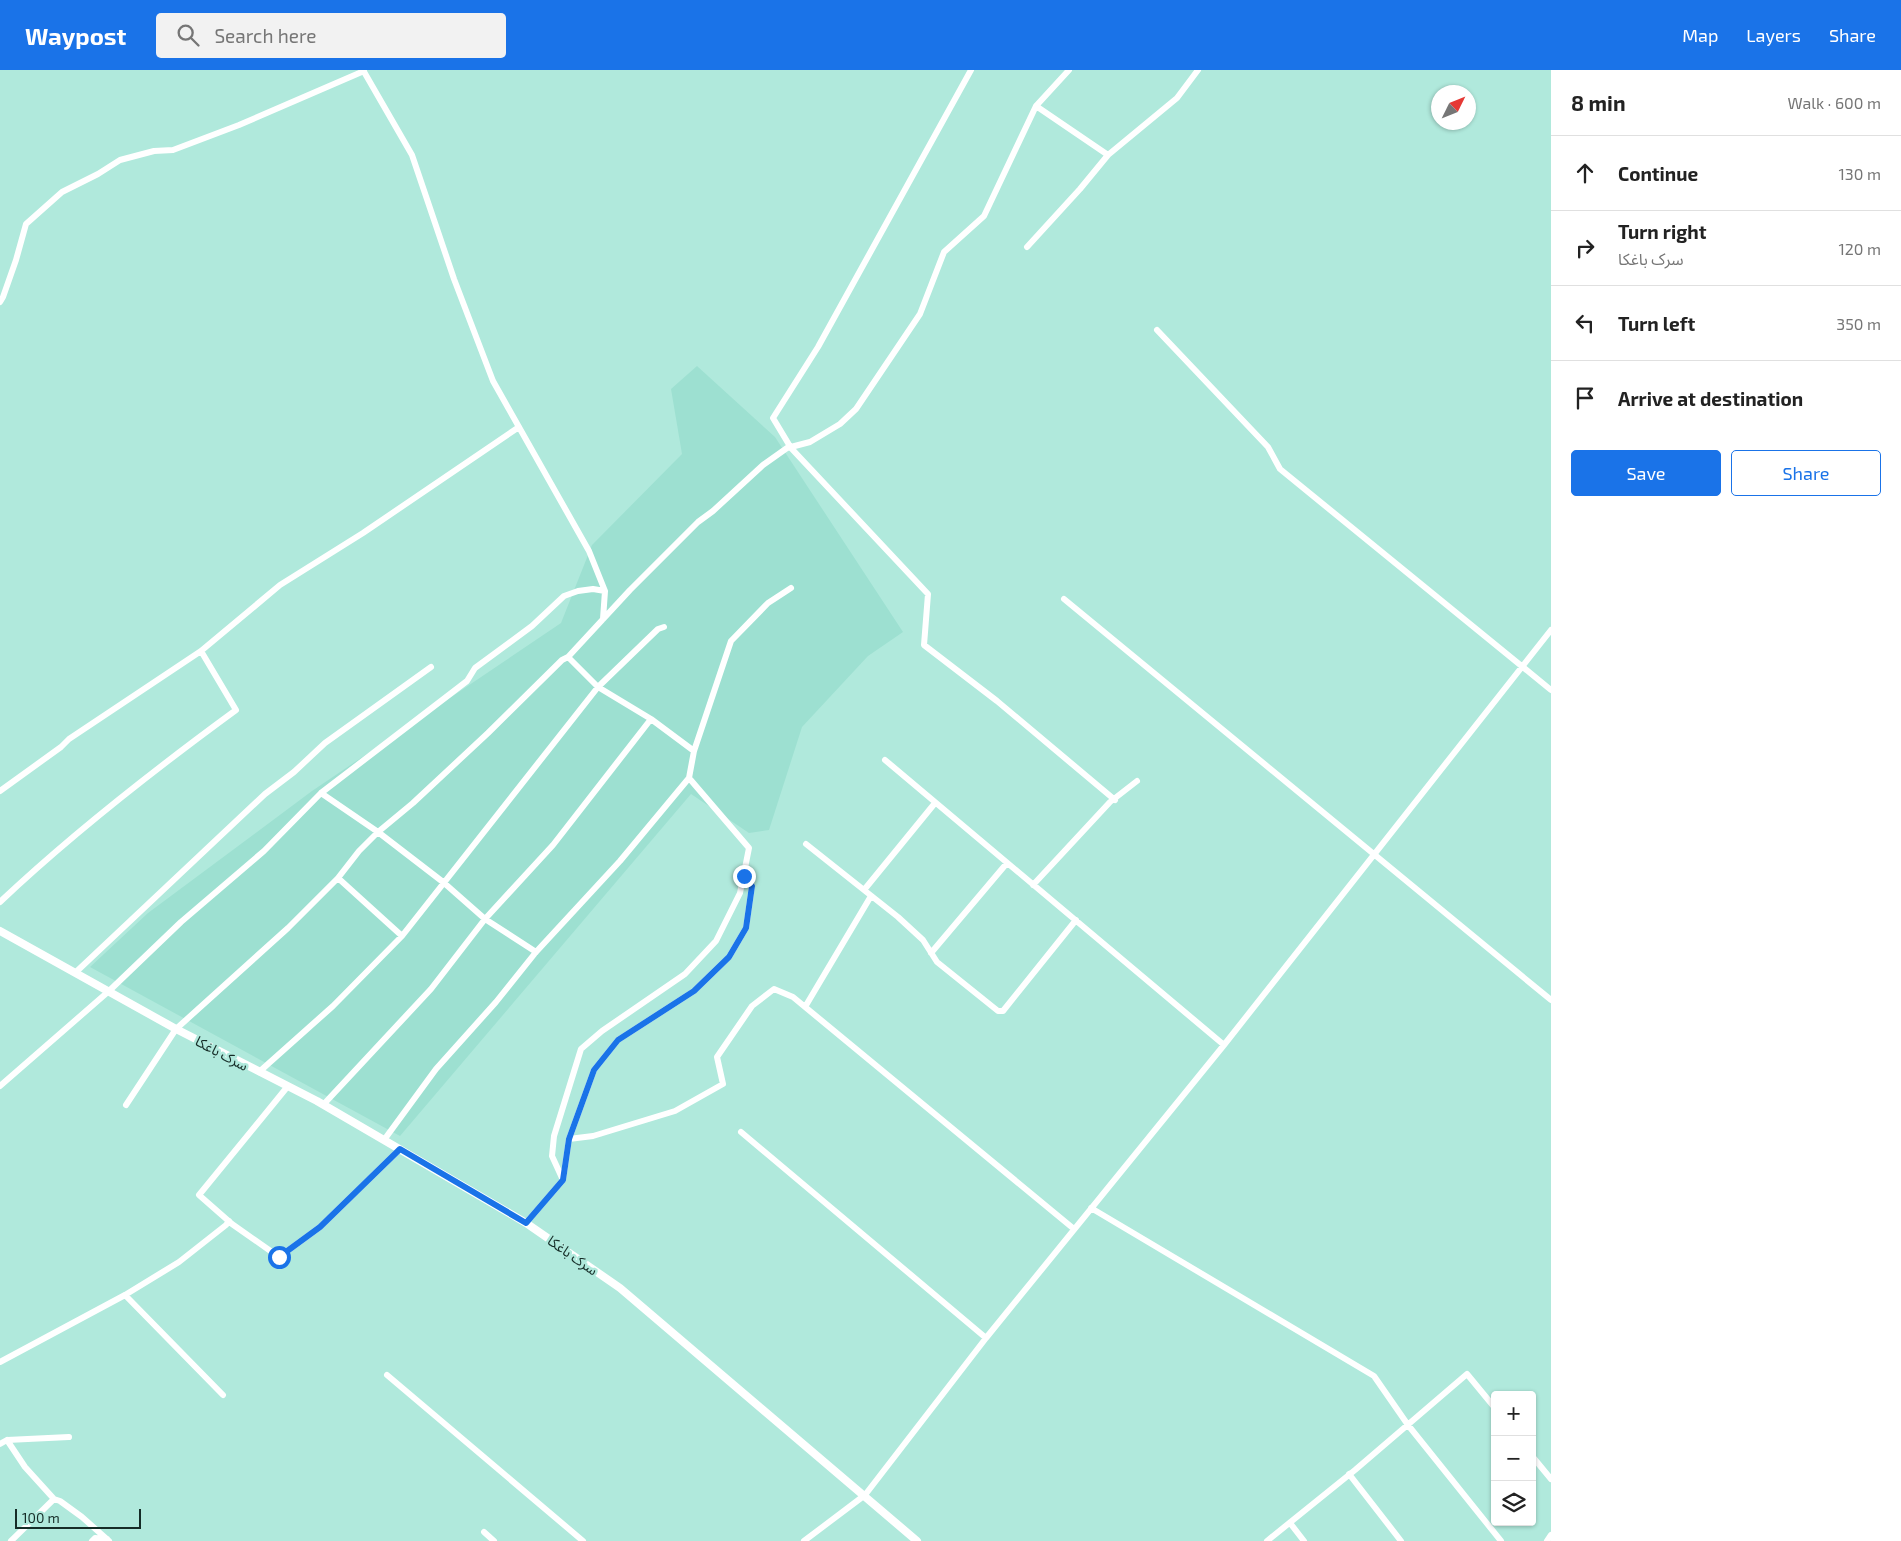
<!DOCTYPE html>
<html lang="en">
<head>
<meta charset="utf-8">
<style>
  :root { --surface:#fff; --page:#f2f2f2; --text:#222; --muted:#767676; --line:#e0e0e0; --accent:#1a73e8 }
  body { margin:0; font-family:"Exo 2","Noto Sans Arabic",sans-serif; background:var(--page); color:var(--text) }
  .controls { position:absolute; right:15px; bottom:15px; display:grid; overflow:hidden; border-radius:5px; box-shadow:0 1px 4px #0004 }
  .controls button { width:45px; height:45px; display:grid; place-items:center; padding:0; border:0; border-bottom:1px solid var(--line); background:var(--surface); color:var(--text); font:25px sans-serif }
  .compass { position:absolute; left:1431px; top:15px; width:45px; height:45px; border-radius:50%; background:var(--surface); box-shadow:0 1px 4px #0004; rotate:47deg }
  .scale { position:absolute; left:15px; bottom:12px; width:126px; box-sizing:border-box; padding-left:5px; border:2px solid #152c27; border-top:0; font-size:14px; line-height:18px; white-space:nowrap; color:#152c27; -webkit-text-stroke:4px #b0e9dc; paint-order:stroke }
  .stop { position:absolute; width:15px; height:15px; margin:-11px; border:4px solid #1a73e8; border-radius:50%; background:#fff }
  .stop.end { background:#1a73e8; border-color:#fff; box-shadow:0 1px 5px #0008 }
  .list { margin:0; padding:0; list-style:none }
  h2 { display:flex; justify-content:space-between; align-items:center; height:65px; margin:0; padding:0 20px; font-size:21px }
  h2 small { font-size:16px; font-weight:400; color:var(--muted) }
  .list li { display:grid; grid-template-columns:32px 1fr auto; gap:15px; align-items:center; box-sizing:border-box; height:75px; padding:0 20px; border-top:1px solid var(--line) }
  .list b { display:block; font-size:19px; white-space:nowrap }
  .list p { margin:0; font-size:16px; white-space:nowrap; color:var(--muted) }
  .list em { font-size:16px; font-style:normal; color:var(--muted) }
  .actions { display:flex; gap:10px; padding:15px 20px }
  .actions a { flex:1; padding:11px 0; border:1px solid var(--accent); border-radius:5px; text-align:center; font-size:18px; color:var(--accent) }
  .actions .main { background:var(--accent); color:#fff }
  .icon { flex:none; width:28px; height:28px; fill:none; stroke:currentColor; stroke-width:2; stroke-linecap:round; stroke-linejoin:round }
  .map { position:relative; flex:none; width:1551px; height:1471px; overflow:hidden }
  header { display:flex; align-items:center; gap:30px; box-sizing:border-box; height:70px; padding:0 25px; background:var(--accent); color:#fff }
  header strong { font-size:24px }
  nav { display:flex; gap:28px; margin-inline-start:auto; font-size:18px }
  .search { width:350px; height:45px; background:var(--page); display:flex; align-items:center; gap:12px; box-sizing:border-box; padding:0 18px; border-radius:5px; color:var(--muted); font-size:19px }
  main { display:flex }
  aside { flex:1; background:var(--surface) }
  .map>svg:first-child { display:block }
</style>
</head>
<body>
<header>
<strong>Waypost</strong>
<div class="search"><svg class="icon" aria-label="search" viewBox="0 0 24 24"><circle cx="10" cy="10" r="6"/><path d="M15 15l6 6"/></svg>Search here</div>
<nav><a>Map</a><a>Layers</a><a>Share</a></nav>
</header>
<main>
<div class="map">
<svg width="1551" height="1471" viewBox="0 0 1551 1471">
  <rect width="100%" height="100%" fill="#b0e9dc"/>
  <!-- built -->
  <path fill="#9de0d1" d="M697,296l78,71 128,195 -35,24 -66,71 -33,103 -20,3 -58,-39 -291,342 -310,-169 58,-54 164,-122 249,-168 31,-78 90,-91 -11,-65z"/>
  <g fill="none" stroke-linecap="round" stroke-linejoin="round">
    <!-- minor -->
    <path stroke="#fff" stroke-width="6" d="M363,0l49,85 42,124 39,102 96,170 16,40 -2,28
      M971,0l-153,277 -45,71 18,30 137,146 -4,51 73,56 118,99
      M1036,36l72,49
      M1027,177l53,-58 28,-34 69,-57 21,-28
      M0,232l3,-5 13,-37 10,-36 36,-32 36,-18 22,-14 34,-9 19,-1 66,-25 125,-54
      M1157,260l111,117 12,22 271,221
      M1064,529l487,401
      M568,587l30,30 53,32 43,32
      M885,690l339,285
      M0,721l61,-44 8,-8 132,-88 79,-66 83,-52 156,-106
      M321,723l57,39 65,50 42,37 51,33
      M806,774l92,73 25,23 14,22 61,49h5l73,-91
      M338,808l64,58
      M1033,815l77,-83 27,-21
      M864,820l71,-87
      M0,832c74,-70 154,-132 236,-192l-35,-59
      M931,883l76,-90
      M76,902l189,-178 29,-22 31,-29 106,-76
      M805,937l66,-111
      M259,1002l74,-66 69,-70 196,-249 60,-58 6,-2
      M0,1016l109,-95 72,-69 83,-71 57,-58 146,-112 8,-13 57,-42 32,-30 14,-5 15,-2 12,2
      M288,1016l-89,109 33,29 47,33 41,-30 80,-78
      M126,1035l50,-76 112,-101 50,-50 21,-27 19,-19 35,-29 75,-70 74,-73 6,-3 62,-67 68,-68 15,-11 50,-46 24,-17 23,-6 30,-18 16,-15 64,-95 24,-62 40,-36 52,-110 33,-36
      M323,1035l108,-116 54,-70 68,-74 98,-126
      M741,1062l245,206
      M569,1069l24,-3 82,-25 48,-27 -6,-27 35,-51 22,-17 19,8 281,232
      M384,1070l52,-71 60,-67 40,-50 84,-91 69,-83 5,-27 37,-110 37,-38 23,-15
      M563,1110l-11,-24 2,-20 27,-87 21,-18 83,-57 31,-33 24,-48 9,-45 -60,-70
      M1091,1138l283,168 34,49 93,116
      M526,1153l37,-43 6,-41 25,-69 24,-30 76,-49 35,-34 17,-29 6,-42 -8,-10
      M125,1225l98,100
      M0,1292l125,-67 54,-33 47,-37 3,-4
      M387,1305l196,166
      M7,1370l18,27 29,32 6,2 22,16 27,24
      M0,1374l7,-4 62,-3
      M1532,1386l19,23
      M1349,1404l52,67
      M1290,1453l14,18
      M484,1462l10,9
      M11,1471l43,-42
      M92,1471l3,-3 12,1
      M804,1471l61,-46 121,-157 238,-293 327,-415
      M1267,1471l88,-71 112,-96 28,34
      M1547,1471l4,-6"/>
    <!-- tertiary -->
    <path stroke="#fff" stroke-width="8" d="M0,861l176,98 141,72 209,122 94,65 297,253"/>
  </g>
  <g fill="none" stroke-linecap="round" stroke-linejoin="round">
    <!-- route -->
    <path stroke="#1a73e8" stroke-width="6" d="M279,1187l41,-30 80,-78 126,74 37,-43 6,-41 25,-69 24,-30 76,-49 35,-34 17,-29 6,-42 -8,-10"/>
  </g>
  <g text-anchor="middle" dominant-baseline="central" stroke-width="5" stroke-linejoin="round" paint-order="stroke">
    <!-- street labels -->
    <g font-size="14" fill="#152c27" stroke="#b0e9dc">
      <text transform="translate(222 983) rotate(28)">سرک باغکا</text>
      <text transform="translate(573 1185) rotate(35)">سرک باغکا</text>
    </g>
  </g>
</svg>
<div class="controls">
<button>+</button>
<button>−</button>
<button><svg class="icon" aria-label="layers" viewBox="0 0 24 24"><path d="M12 4l9 5-9 5-9-5zM3 14l9 5 9-5"/></svg></button>
</div>
<svg class="compass" viewBox="-18 -18 36 36"><path d="M0-13l5 13h-10z" fill="#e53935"/><path d="M0 13l5-13h-10z" fill="#767676"/></svg>
<div class="scale">100 m</div>
<div class="stop" style="left:279px;top:1187px"></div>
<div class="stop end" style="left:744px;top:806px"></div>
</div>
<aside>
<h2>8 min<small>Walk · 600 m</small></h2>
<ul class="list">
<li><svg class="icon" aria-label="ahead" viewBox="0 0 24 24"><path d="M12 20V5M6 11l6-6 6 6"/></svg><div><b>Continue</b></div><em>130 m</em></li>
<li><svg class="icon" aria-label="right" viewBox="0 0 24 24"><path d="M7 20v-9h11M14 6l5 5-5 5"/></svg><div><b>Turn right</b><p>سرک باغکا</p></div><em>120 m</em></li>
<li><svg class="icon" aria-label="left" viewBox="0 0 24 24"><path d="M17 20v-9H6M10 6l-5 5 5 5"/></svg><div><b>Turn left</b></div><em>350 m</em></li>
<li><svg class="icon" aria-label="arrive" viewBox="0 0 24 24"><path d="M6 21V4h12l-3 4 3 4H6"/></svg><div><b>Arrive at destination</b></div></li>
</ul>
<div class="actions"><a class="main">Save</a><a>Share</a></div>
</aside>
</main>
</body>
</html>
